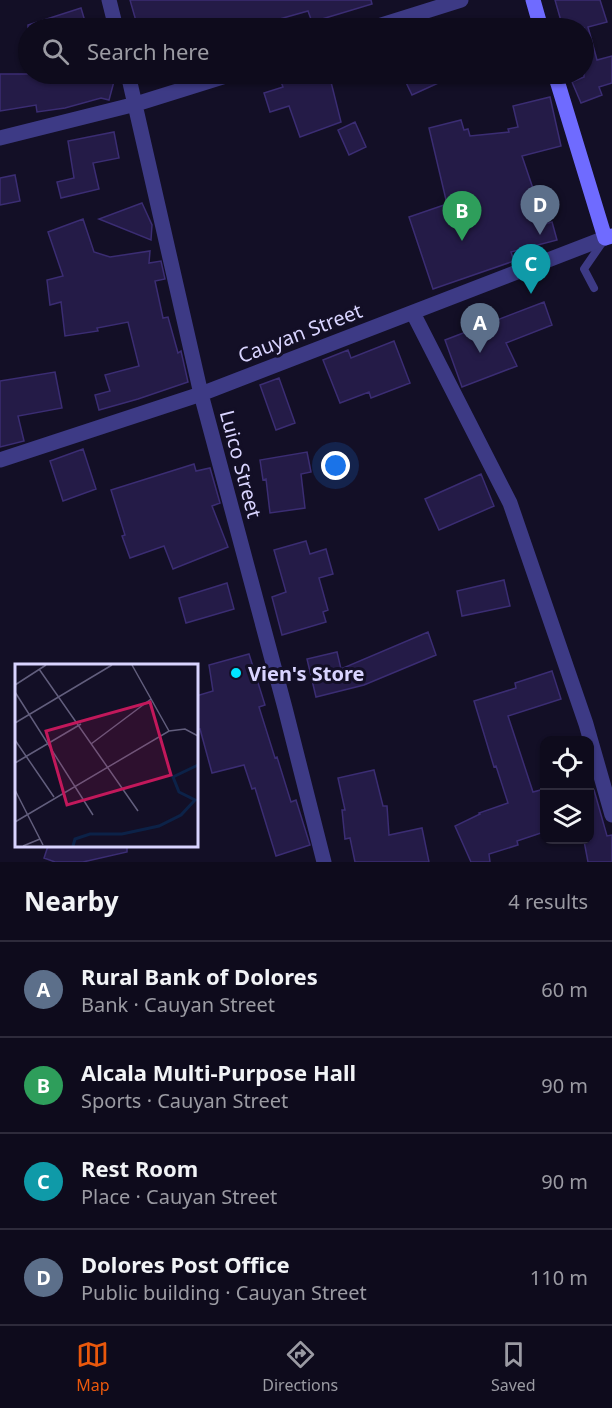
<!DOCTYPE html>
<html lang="en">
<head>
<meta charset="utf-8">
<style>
  :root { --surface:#0e0b1c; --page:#1c1929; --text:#f1f3f6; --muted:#9b9ba3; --line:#2e2b3b; --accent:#ea580c }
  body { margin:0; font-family:"Noto Sans",sans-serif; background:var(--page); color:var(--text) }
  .controls { position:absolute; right:18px; bottom:18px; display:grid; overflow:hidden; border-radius:12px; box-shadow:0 2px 4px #0004 }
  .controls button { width:54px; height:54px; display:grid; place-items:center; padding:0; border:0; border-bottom:2px solid var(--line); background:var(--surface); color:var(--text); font:30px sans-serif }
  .you { position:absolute; left:336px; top:466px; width:21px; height:21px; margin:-15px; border:4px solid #fff; border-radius:50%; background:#1a73e8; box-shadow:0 0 0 9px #1a73e833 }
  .badge { display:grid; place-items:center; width:39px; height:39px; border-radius:50%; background:var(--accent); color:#fff; font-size:20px; font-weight:700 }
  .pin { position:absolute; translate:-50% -50px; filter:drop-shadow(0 2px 3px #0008) }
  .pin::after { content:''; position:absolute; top:32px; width:21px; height:18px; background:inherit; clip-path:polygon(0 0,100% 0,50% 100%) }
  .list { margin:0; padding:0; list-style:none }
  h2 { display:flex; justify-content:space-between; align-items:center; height:78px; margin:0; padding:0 24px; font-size:26px }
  h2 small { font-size:20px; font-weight:400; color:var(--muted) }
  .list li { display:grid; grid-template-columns:39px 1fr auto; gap:18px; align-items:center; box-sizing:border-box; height:96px; padding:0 24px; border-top:2px solid var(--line) }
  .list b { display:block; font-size:22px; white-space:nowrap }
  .list p { margin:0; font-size:20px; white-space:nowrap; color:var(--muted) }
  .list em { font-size:20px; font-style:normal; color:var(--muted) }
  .icon { flex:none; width:33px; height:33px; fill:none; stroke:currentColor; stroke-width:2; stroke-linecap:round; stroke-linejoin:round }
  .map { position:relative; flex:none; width:612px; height:862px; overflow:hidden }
  .search { position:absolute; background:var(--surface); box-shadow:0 2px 4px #0004; left:18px; right:18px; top:18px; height:66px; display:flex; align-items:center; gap:15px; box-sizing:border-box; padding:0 21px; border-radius:33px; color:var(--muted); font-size:22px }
  .sheet { height:462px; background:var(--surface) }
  nav { display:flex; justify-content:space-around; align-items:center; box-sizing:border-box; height:84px; border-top:2px solid var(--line); background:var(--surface); font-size:16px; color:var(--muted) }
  nav a { display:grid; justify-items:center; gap:3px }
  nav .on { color:var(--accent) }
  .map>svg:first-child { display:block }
</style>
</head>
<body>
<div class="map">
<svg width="612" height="862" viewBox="0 0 612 862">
  <rect width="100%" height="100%" fill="#130f26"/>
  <!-- building -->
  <path fill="#241b47" stroke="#3b2d73" stroke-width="1.5" d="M130,0h241l1,4 -60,18 -4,-11 -39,11 2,6h-133z
    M555,0h45l7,22 -19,5 9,33 15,-4v27l-13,4 3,8 -21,8 -9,-21 12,-5v-49h-21z
    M81,8l6,20h-59v-3z
    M0,74h116l-7,26 -8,-2 -36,10 -28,4 -1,-7 -36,6z
    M278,74h32l2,5 17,-5 12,48 -41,15 -11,-31 -19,6 -6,-19 19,-6z
    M402,74h56l-46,21z
    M550,97l11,49 -39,10 23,68 7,-2 5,18 -46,12 3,9 -81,28 -24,-72 38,-13 -18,-76 32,-8 3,10 4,-1 2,7 39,-4 -1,-3 10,-2 -5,-21z
    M355,122l11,25 -17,8 -11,-25z
    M114,132l5,26 -26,5 6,26 -38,9 -4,-16 17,-4 -6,-37z
    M15,175l5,26 -20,4v-27z
    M142,203l10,22 -1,15 -52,-21z
    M83,219l11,33 16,5 40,-6 -1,12 12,-2 4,18 -10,2 8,37 5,-1 10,36 3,-2 7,31 -50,17 -39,11 -4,-15 15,-4 -5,-16 34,-9 -11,-44 -31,6 1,3 -33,5 -4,-34 -11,3 -3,-25 16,-4 -15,-44z
    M544,302l8,23 -46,18 11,23 -55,21 -17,-47z
    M394,341l16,42 -39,15 -2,-6 -29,11 -17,-43 25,-10 3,8z
    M55,372l7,36 -44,8 6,25 -24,6v-66z
    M279,378l16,45 -19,7 -16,-45z
    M83,449l13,40 -33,12 -13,-40z
    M307,452l4,20 -10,2 4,34 -35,5 -4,-34 -3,1 -3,-20z
    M194,464l2,7 14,-3 10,35 -8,3 16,41 -55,22 -9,-23 -34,12 -8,-22 3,-1 -14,-45z
    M481,474l13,32 -55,24 -14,-31z
    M306,541l4,13 16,-5 7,25 -14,4 9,32 -5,2 3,10 -44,13 -10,-38 14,-5 -12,-42z
    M504,580l6,26 -48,10 -5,-25z
    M227,583l7,26 -48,14 -7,-25z
    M428,632l8,23 -72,30 -48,12 -9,-38 30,-7 4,17z
    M249,654l16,51 -6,2 16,51 2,-1 14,45 5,-2 14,45 -34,11 -21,-68 -3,1 -8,-24 -32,8 -12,-44 -4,1v-34l17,-5 -4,-26z
    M552,671l9,28 -53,17 25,76 11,-3v43l-27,9 1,4 -29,9 1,8h-19l-16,-36 25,-12 -1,-1 29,-10 -12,-37 -2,1 -20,-66 42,-13 -1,-5z
    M374,770l9,36h4l2,29 33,-7 7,34h-74l-5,-24 -5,1 -3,-29h3l-7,-32z
    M590,790h4l13,46 5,-1v27h-24l-4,-21 6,-1z
    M48,846h79v6l-44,10h-28l-11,-4z"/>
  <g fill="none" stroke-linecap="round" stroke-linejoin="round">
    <!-- lane -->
    <path stroke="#3d3a85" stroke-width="8" d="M594,288l-10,-19 20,-29"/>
    <!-- street -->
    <path stroke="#3d3a85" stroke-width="15" d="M109,0l7,28
      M372,28l89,-28
      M128,74l73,320 84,314 39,154
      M0,138l136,-34 96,-30
      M413,313l97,190 76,221 26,91
      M0,460l201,-66 404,-156"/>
    <!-- secondary -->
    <path stroke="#6f6bff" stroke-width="15" d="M533,0l8,28
      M555,74l50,164 7,-2"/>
  </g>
  <!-- markers -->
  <circle fill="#00e5ff" stroke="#130f26" stroke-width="2" cx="236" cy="673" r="6"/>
  <g text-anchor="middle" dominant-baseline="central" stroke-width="6" stroke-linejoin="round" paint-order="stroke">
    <!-- street labels -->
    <g font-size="20" fill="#d9d4ff" stroke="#130f26">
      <text transform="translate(300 333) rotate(-21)">Cauyan Street</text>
      <text transform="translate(241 464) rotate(75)">Luico Street</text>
    </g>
    <!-- poi labels -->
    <g font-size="20" font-weight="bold" fill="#d9d4ff" stroke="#130f26" text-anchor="start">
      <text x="248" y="673">Vien's Store</text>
    </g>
  </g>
  <!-- overview -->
  <g transform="translate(15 664)">
    <rect width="183" height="183" fill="#130f26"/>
    <path fill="none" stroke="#0c2248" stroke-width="3" d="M58,182l2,-7 15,-5h32l37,-8 22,-11 14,-15 -16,-8 -6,-15 25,-12"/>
    <path fill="none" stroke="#625e7d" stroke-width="1.5" d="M117,1l37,66M24,5l99,142M0,21l31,-20M0,28l78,123M0,59l97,-58M0,76l39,57M76,80l60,-45M0,99l66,-39M0,126l28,55M0,158l154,-91 16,-2 13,7M8,182l17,-7"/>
    <path fill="#c2185b" fill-opacity="0.15" stroke="#c2185b" stroke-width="3" d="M135,38l21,73 -104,30 -21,-74z"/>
    <rect width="183" height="183" fill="none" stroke="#d9d4ff" stroke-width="3"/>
  </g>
</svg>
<div class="controls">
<button><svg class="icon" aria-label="locate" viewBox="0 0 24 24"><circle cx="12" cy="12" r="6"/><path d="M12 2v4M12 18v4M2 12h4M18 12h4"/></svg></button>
<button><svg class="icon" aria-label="layers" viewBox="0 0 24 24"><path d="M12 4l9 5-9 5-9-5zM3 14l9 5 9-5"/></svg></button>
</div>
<div class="you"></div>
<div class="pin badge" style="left:480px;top:353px;background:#5c6f8a">A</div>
<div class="pin badge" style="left:462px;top:241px;background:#2e9e5b">B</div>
<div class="pin badge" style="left:531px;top:294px;background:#0f9aa8">C</div>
<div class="pin badge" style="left:540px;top:235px;background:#5c6f8a">D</div>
<div class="search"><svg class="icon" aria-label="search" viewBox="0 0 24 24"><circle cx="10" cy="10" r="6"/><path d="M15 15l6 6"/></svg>Search here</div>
</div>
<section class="sheet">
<h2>Nearby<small>4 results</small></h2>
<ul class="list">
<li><span class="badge" style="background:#5c6f8a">A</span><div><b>Rural Bank of Dolores</b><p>Bank · Cauyan Street</p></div><em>60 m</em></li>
<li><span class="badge" style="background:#2e9e5b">B</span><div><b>Alcala Multi-Purpose Hall</b><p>Sports · Cauyan Street</p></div><em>90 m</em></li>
<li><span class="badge" style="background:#0f9aa8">C</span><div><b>Rest Room</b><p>Place · Cauyan Street</p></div><em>90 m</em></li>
<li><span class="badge" style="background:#5c6f8a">D</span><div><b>Dolores Post Office</b><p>Public building · Cauyan Street</p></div><em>110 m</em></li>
</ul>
</section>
<nav>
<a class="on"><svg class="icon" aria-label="map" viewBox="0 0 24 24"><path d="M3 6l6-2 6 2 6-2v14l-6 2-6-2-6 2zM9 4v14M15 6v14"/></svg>Map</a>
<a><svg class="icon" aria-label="directions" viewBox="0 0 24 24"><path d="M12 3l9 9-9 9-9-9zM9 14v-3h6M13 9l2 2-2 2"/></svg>Directions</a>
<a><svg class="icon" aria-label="saved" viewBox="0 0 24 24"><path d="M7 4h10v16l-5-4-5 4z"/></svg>Saved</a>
</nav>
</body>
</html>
